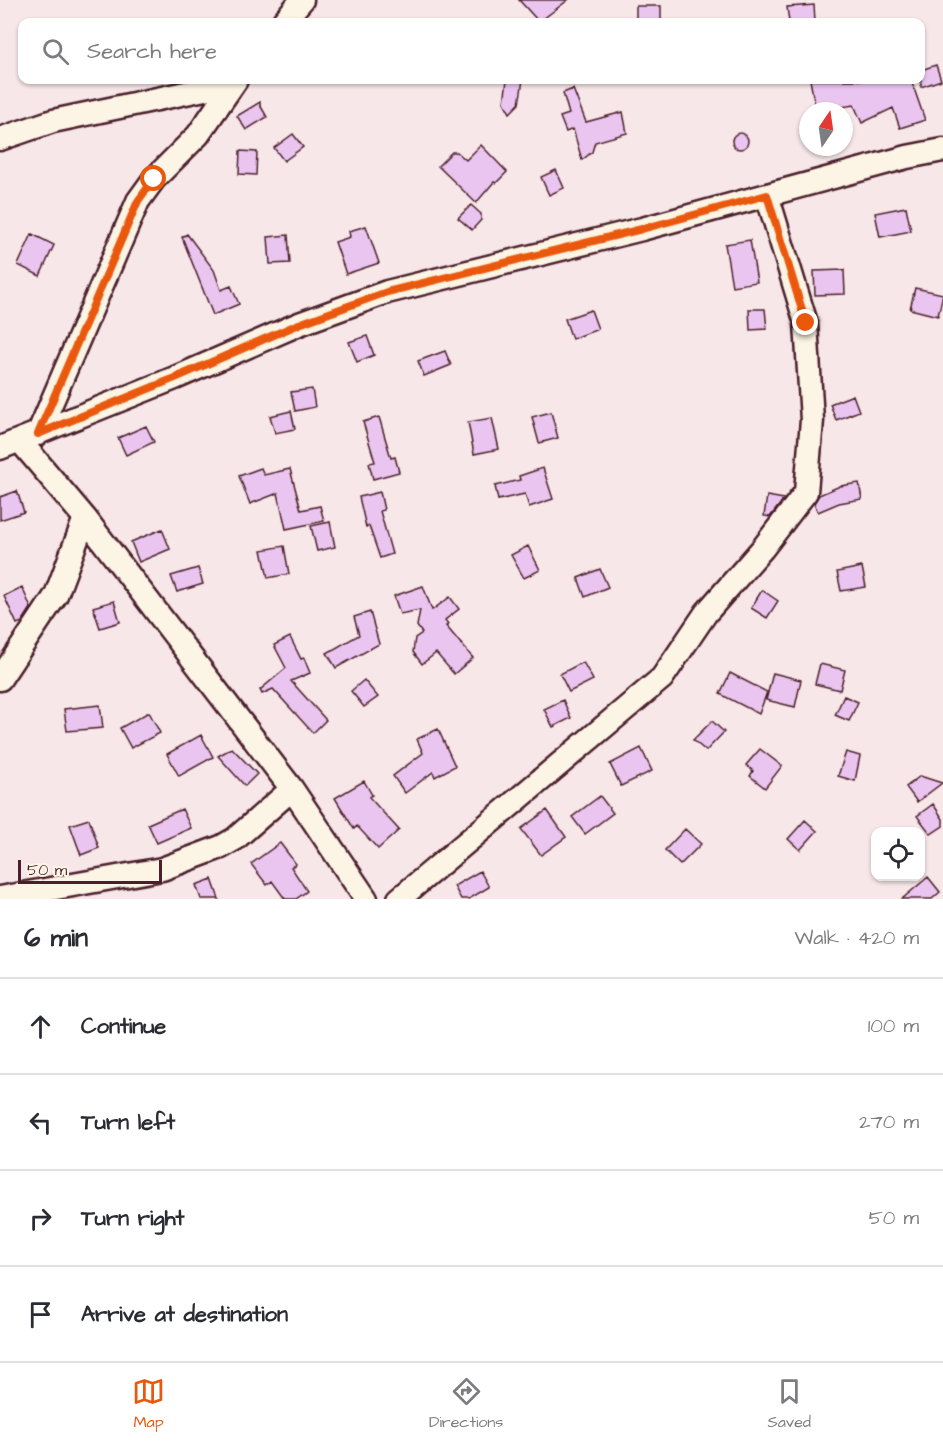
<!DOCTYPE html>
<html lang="en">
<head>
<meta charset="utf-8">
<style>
  :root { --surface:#fff; --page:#f2f2f3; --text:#2b2b33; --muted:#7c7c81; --line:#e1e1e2; --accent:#ea580c }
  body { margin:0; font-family:"Architects Daughter",sans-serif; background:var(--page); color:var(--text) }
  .controls { position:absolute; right:18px; bottom:18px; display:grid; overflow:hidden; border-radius:12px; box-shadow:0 2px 4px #0004 }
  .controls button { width:54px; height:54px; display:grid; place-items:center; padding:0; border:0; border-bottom:2px solid var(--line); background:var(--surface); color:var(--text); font:30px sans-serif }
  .compass { position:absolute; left:799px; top:102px; width:54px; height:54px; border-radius:50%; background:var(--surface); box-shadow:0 2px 4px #0004; rotate:13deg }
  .scale { position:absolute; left:18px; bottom:15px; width:144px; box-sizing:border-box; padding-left:6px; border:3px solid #4a1f2b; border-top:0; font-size:16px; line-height:21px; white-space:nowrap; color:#4a1f2b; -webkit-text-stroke:4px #fcf5e5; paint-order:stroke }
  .stop { position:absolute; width:18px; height:18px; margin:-14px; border:4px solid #ea580c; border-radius:50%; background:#fff }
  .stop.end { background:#ea580c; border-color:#fff; box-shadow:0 2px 6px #0008 }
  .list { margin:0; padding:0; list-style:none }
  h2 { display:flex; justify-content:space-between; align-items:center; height:78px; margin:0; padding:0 24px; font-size:26px }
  h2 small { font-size:20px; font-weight:400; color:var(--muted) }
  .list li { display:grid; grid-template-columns:39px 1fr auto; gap:18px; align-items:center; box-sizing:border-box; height:96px; padding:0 24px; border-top:2px solid var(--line) }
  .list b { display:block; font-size:22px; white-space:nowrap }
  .list em { font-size:20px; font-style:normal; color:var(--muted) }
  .icon { flex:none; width:33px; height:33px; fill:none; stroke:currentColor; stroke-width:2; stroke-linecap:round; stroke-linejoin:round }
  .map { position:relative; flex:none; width:943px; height:899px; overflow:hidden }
  .search { position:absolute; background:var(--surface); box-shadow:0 2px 4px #0004; left:18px; right:18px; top:18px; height:66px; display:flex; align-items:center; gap:15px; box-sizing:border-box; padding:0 21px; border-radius:12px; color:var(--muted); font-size:22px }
  .sheet { height:462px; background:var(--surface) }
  nav { display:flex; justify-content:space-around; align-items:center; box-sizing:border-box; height:84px; border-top:2px solid var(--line); background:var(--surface); font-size:16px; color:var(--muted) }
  nav a { display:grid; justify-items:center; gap:3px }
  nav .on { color:var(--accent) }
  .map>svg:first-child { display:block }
</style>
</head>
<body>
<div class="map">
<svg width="943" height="899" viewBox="0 0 943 899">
  <rect width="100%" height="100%" fill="#f7e7e8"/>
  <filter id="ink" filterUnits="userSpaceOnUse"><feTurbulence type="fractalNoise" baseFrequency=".0167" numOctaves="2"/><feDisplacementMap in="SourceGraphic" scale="12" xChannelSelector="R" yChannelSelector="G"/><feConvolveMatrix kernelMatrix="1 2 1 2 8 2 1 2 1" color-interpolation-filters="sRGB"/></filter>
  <g filter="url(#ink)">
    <!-- building -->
    <path fill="#eac5f0" stroke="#4a1f2b" stroke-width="1.5" d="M519,0h49l-29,22z
      M814,5l1,17h-26l-2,-15z
      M636,6h25v16h-25z
      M936,65l5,15 -20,7v-17z
      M507,80h16l-4,24 -9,9 -6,-11z
      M810,80h101l14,40 -25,8 -7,-20 -31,15 -8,-18 -38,6z
      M573,89l13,33 37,-10 4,21 -32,9 -3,10 -10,8 -9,-31 -7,3 -6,-15 9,-3 -6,-21z
      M260,102v3l7,12 -21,13 -9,-14z
      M732 141a8 8 0 1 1 16 0a8 8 0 1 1-16 0Z
      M293,134l10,13 -19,14 -10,-13z
      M481,145l26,27 -11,11 -2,-1 -18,21 -38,-37 14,-14h5l9,8z
      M240,151l17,1 -1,23 -17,-1z
      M556,170l8,18 -15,7 -8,-18z
      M471,205l10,9v6l-9,10 -14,-12z
      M906,207l5,24 -31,6 -5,-24z
      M366,226l13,37 -33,11 -11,-32 15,-5 -1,-6z
      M32,234l22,11 -14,31 -22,-11z
      M187,234l27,36 7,20 10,-4 8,18 -26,11 -31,-78z
      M288,235l2,28 -20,1 -2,-27z
      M750,240l7,42 -25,4 -7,-42z
      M844,270l1,24 -30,1 -1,-24z
      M915,288l28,6 -5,22 -28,-7z
      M749,309h16l2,20 -17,1z
      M591,310l7,19 -26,10 -7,-20z
      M367,336l7,19 -17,7 -8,-20z
      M445,351l6,14 -27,11 -6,-15z
      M312,389l3,18 -20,4 -4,-19z
      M853,395l6,16 -23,9 -6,-16z
      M291,411l4,18 -20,4 -5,-17z
      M551,412l7,26 -19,5 -7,-26z
      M379,417l12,41 4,-1 4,15 -26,7 -4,-16 6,-1 -12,-40z
      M492,418l7,31 -25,5 -6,-32z
      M146,426l8,16 -28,13 -8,-17z
      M261,468l3,7 26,-6 11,41 19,-4 4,15 -38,8 -8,-36 -28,11 -11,-28z
      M543,468l10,31 -24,8 -4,-13 -27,6 -3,-14 25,-6 -1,-4z
      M859,483l3,16 -23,4 -21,9 -4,-9 5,-8 21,-9z
      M17,491l7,21 -24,8v-23z
      M380,492l4,18 -4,1 12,43 -12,4 -11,-32 -3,1 -7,-30z
      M767,496l17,3 -14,18 -6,-1z
      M330,522l5,25 -18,4 -6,-25z
      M162,529l8,20 -31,13 -8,-20z
      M284,546l5,28 -21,4 -6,-28z
      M528,546l12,24 -16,8 -13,-23z
      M862,567l4,20 -25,4 -4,-19z
      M198,568l5,16 -26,8 -6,-16z
      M600,569l8,18 -23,10 -7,-19z
      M423,586l9,24 18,-13 9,12 -14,11 3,4 -2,2 27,32 -19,16 -18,-21 -14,11 -9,-12 2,-14 7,-5 -5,-7 3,-16 -20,4 -6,-18z
      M22,587l9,21 -9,14 -5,2 -13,-28z
      M762,590l16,11 -11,17 -16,-10z
      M114,601l6,21 -20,6 -7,-21z
      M370,612l9,32 -43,24 -9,-15 32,-18 -5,-18z
      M290,637l11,22 3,-1 6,15 -19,8 35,39 -13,13 -40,-44 -11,5 -2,-4 26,-22 -12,-23z
      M583,662l10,18 -24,12 -9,-18z
      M820,664l25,6 -5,20 -25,-6z
      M730,673l37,19 -8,22 -39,-20z
      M773,673l28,7 -6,27 -29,-7z
      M364,680l14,17 -14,10 -13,-16z
      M844,696l14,6 -9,19 -14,-6z
      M563,700l8,18 -18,9 -9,-18z
      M100,705l3,23 -36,3 -3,-22z
      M149,712l11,21 -29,15 -11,-20z
      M712,721l12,11 -18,19 -13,-11z
      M438,729l17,37 -20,11 -2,-5 -28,21 -12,-17 30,-23 -6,-14z
      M201,735l12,22 -34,19 -12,-22z
      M232,748l25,26 -12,12 -27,-30z
      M641,748l11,23 -31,15 -11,-22z
      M760,749l22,17 -17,22 -15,-12 3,-5 -7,-6z
      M846,752l14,4 -5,25 -17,-5z
      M920,776l22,7 -25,19 -11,-15z
      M364,781l8,14 -3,2 30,33 -21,19 -21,-23 -3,3 -19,-31z
      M600,796l13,17 -28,21 -13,-17z
      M933,804l10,15v7l-12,8 -14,-18z
      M182,809l9,19 -34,15 -9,-19z
      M547,810l19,27 -25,18 -20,-26z
      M89,819l10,29 -18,7 -11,-30z
      M805,820l12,11 -17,19 -12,-11z
      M685,829l16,15 -21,21 -15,-15z
      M280,843l16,21 -5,3 16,24 -11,8h-11l-13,-18 -5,4 -16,-21z
      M480,871l9,16 -20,12h-8l-7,-13z
      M928,877l12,15 -8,7h-30z
      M212,879l7,20h-18l-5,-14z"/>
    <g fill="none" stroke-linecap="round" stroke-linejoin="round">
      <!-- minor casing -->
      <g stroke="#4a1f2b" stroke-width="27">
        <path id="minor" d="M283,22l19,-22
          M0,139l53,-18 180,-38
          M38,434l100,-233 16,-22 44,-44 38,-55
          M20,441l65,77 207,271 74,110
          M0,448l175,-70 124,-54 88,-32 255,-63 265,-72 36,-7
          M0,679l56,-84 29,-77
          M0,898l162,-29 59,-22 14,-8 57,-50
          M399,899l263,-221 44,-65 57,-65 43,-56 6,-72 -6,-97 -39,-128"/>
      </g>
      <!-- minor -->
      <use href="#minor" stroke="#fcf5e5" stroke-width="22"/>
    </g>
  </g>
  <g fill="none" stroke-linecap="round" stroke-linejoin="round" filter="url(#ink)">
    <!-- route -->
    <path stroke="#ea580c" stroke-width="8" d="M154,179l-16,22 -100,233 137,-56 124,-54 88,-32 255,-63 125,-34 39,128"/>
  </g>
</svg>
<div class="controls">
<button><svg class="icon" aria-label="locate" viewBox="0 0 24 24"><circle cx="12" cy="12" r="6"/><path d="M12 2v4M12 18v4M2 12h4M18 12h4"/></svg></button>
</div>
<svg class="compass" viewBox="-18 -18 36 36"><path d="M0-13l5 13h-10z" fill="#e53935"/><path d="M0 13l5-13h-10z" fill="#7c7c81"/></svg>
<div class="scale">50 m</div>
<div class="stop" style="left:154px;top:179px"></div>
<div class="stop end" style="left:806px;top:323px"></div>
<div class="search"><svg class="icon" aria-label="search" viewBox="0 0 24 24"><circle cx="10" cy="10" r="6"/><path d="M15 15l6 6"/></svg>Search here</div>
</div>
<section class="sheet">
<h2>6 min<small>Walk · 420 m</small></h2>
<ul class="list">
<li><svg class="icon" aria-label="ahead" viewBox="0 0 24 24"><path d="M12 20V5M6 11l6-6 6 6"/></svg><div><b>Continue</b></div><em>100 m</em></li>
<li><svg class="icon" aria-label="left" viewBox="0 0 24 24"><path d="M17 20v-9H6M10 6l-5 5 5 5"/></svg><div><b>Turn left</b></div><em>270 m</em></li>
<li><svg class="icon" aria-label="right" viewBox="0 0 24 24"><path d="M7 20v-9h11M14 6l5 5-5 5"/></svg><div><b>Turn right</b></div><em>50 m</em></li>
<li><svg class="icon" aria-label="arrive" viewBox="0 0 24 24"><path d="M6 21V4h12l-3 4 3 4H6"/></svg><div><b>Arrive at destination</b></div></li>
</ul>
</section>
<nav>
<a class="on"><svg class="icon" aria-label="map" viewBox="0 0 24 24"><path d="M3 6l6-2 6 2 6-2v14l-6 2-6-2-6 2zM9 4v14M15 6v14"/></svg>Map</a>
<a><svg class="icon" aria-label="directions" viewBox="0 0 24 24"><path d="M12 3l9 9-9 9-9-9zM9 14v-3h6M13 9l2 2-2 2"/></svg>Directions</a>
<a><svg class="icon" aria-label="saved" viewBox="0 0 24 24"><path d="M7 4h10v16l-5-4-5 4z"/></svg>Saved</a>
</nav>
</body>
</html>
